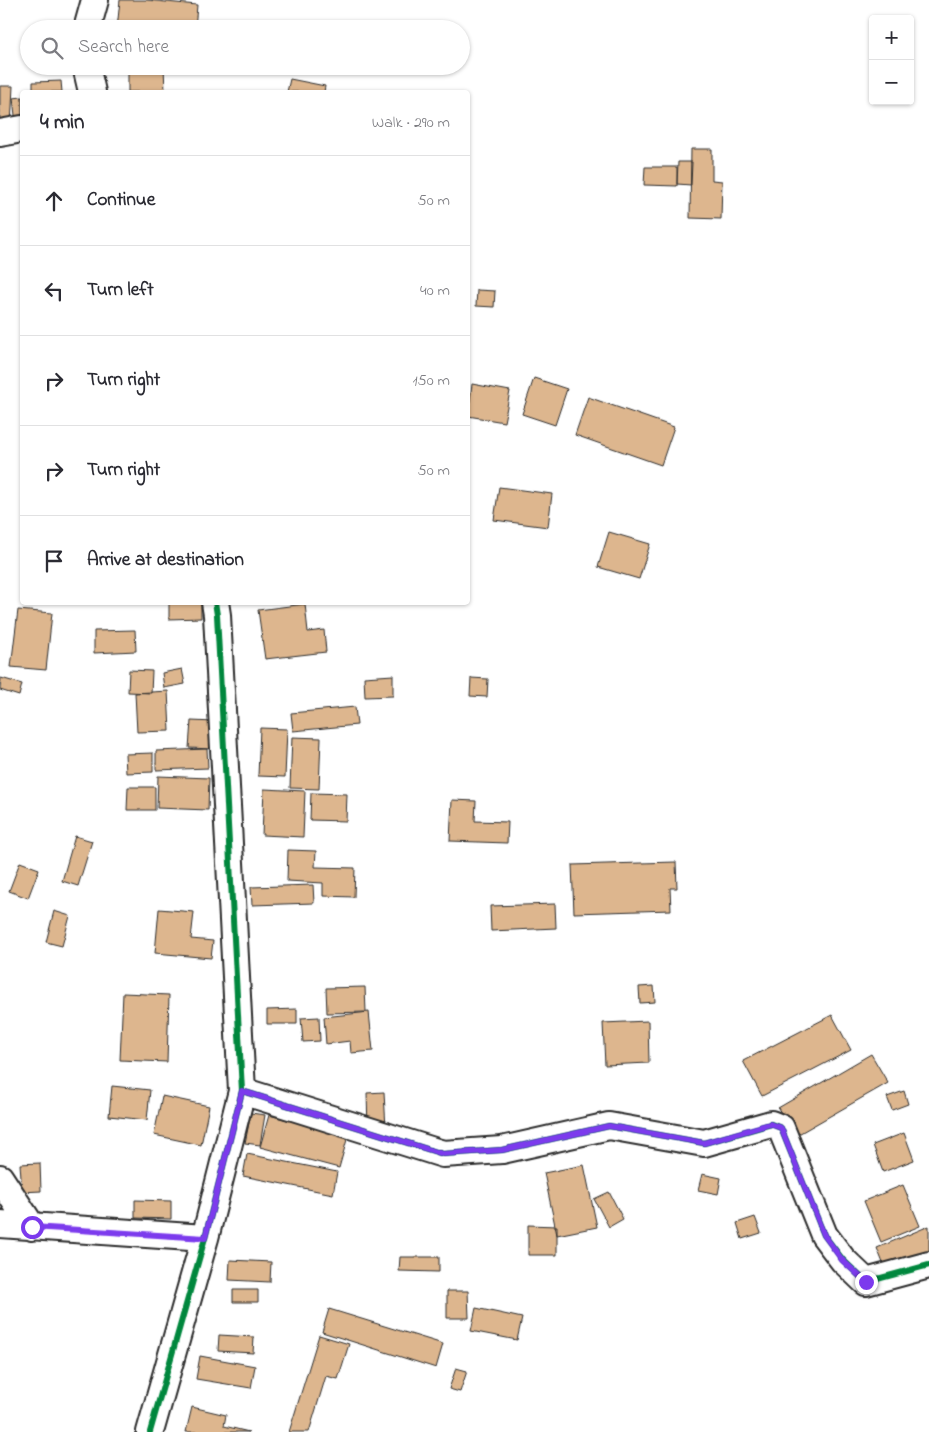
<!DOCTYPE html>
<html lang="en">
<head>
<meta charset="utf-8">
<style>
  :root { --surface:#fff; --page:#f2f2f3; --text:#2b2b33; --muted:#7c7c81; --line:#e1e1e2 }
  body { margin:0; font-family:"Indie Flower",sans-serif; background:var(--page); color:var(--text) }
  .controls { position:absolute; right:15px; top:15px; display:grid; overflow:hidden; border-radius:5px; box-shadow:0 1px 4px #0004 }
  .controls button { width:45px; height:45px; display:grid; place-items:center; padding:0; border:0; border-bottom:1px solid var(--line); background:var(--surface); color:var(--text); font:25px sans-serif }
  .stop { position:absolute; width:15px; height:15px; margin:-11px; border:4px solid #7c3aed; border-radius:50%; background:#fff }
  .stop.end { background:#7c3aed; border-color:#fff; box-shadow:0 1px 5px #0008 }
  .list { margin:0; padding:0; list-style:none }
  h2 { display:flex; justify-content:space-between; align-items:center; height:65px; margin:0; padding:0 20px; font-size:21px }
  h2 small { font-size:16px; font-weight:400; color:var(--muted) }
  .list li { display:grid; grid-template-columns:32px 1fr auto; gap:15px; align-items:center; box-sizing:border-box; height:90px; padding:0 20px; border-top:1px solid var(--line) }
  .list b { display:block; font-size:19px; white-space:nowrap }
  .list em { font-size:16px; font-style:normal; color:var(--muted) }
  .icon { flex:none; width:28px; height:28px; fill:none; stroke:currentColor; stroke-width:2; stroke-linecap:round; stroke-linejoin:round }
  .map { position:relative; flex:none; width:929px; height:1432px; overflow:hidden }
  .search { position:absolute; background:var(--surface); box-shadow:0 1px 4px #0004; left:20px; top:20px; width:450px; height:55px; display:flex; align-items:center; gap:12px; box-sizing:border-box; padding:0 18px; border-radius:28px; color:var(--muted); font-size:19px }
  .panel { position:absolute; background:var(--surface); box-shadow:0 1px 4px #0004; left:20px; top:90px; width:450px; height:515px; border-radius:5px }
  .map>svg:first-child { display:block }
</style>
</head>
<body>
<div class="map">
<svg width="929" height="1432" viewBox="0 0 929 1432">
  <rect width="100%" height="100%" fill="#fff"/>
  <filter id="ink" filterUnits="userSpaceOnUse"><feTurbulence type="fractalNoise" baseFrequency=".02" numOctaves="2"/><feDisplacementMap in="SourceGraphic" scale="10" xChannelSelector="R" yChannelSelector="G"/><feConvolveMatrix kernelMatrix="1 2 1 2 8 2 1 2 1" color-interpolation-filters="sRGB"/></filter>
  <g filter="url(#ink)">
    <!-- building -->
    <path fill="#ddb68e" stroke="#2b2b2b" d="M120,0h26l51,5 -2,24h-78z
      M128,66h36l1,26h-37z
      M290,79l35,7 -1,6h-37z
      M61,81l1,11h-29v-10z
      M0,86h13l-2,40h-11z
      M22,97v26l-6,1 -3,-26z
      M691,149h21v31l10,1 -1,38 -31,-1z
      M678,162h14l-1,23 -14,-1z
      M645,167h32v19l-33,-1z
      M477,290l18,1 -1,16 -18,-1z
      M534,378l33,11 -12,36 -33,-11z
      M472,384l38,7 -6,31 -36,-6z
      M588,397l86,30 -13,38 -86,-30z
      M499,487l53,7 -4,33 -54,-7z
      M609,532l41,12 -11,35 -41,-12z
      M169,602h32v16l-32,1z
      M305,604l3,28 16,-2 2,22 -61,7 -7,-49z
      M18,610l34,3 -6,57 -35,-3z
      M135,630l1,21 -42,2v-22z
      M182,669l3,15 -21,4 -2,-15z
      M129,670l23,1 -1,22 -23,-1z
      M393,675v21l-28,1 -1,-20z
      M1,678l21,6 -3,12 -19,-6z
      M471,678l17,1 -1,18 -17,-1z
      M168,691l2,40 -33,1 -2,-39z
      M355,707l2,18 -64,6 -2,-18z
      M191,721l24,1 -2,27 -24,-1z
      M260,728l27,1 -2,48 -27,-1z
      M292,737l29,1 -2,51 -29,-1z
      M207,749l1,19 -52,2v-19z
      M153,753v19l-27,1 -1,-19z
      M158,776l51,2 -1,32 -51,-2z
      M128,787h27v23h-28z
      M264,789l41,2 -2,46 -41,-2z
      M311,793l36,1 -1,27 -36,-1z
      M452,800l24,1 -1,20 33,1 -1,21 -57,-2z
      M75,836l17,5 -14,45 -16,-5z
      M288,850l28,1 -1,16 40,1 -1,29 -31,-1v-13l-36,-2z
      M20,862l19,7 -11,29 -19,-7z
      M676,862l1,26h-7l1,22 -97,3 -2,-48z
      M313,885l1,18 -62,2 -1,-18z
      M555,904l1,24 -65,3 -1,-25z
      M159,909l35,3 -3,27 22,2 -2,17 -56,-5z
      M54,911l16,5 -8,30 -16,-4z
      M654,986l1,16 -15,1 -1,-16z
      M365,987l1,25 -39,1 -1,-25z
      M123,993l46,2 -2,67 -47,-2z
      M297,1009v15h-30v-14z
      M369,1012l4,39 -22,2 -1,-12 -24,3 -2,-27z
      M832,1015l19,35 -89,46 -19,-35z
      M319,1017l1,24 -17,1 -2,-24z
      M648,1021l1,42 -44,2 -2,-42z
      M871,1054l17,29 -93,53 -17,-28z
      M112,1086l38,4 -3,30 -38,-4z
      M904,1091l4,13 -16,6 -5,-13z
      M384,1092l2,37 -18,1 -1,-37z
      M162,1096l47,10 -8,39 -47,-10z
      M251,1113l14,2 -5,30 -15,-2z
      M269,1115l79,21 -9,32 -79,-21z
      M904,1133l10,27 -31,12 -10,-27z
      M247,1154l90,18 -4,22 -90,-18z
      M40,1163l1,28 -19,1 -2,-28z
      M584,1165l13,62 -40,8 -13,-62z
      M702,1174l19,4 -3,16 -20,-4z
      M903,1185l17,41 -39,16 -17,-41z
      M609,1192l14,27 -14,8 -15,-28z
      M135,1200l36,1v18l-36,-1z
      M755,1217l6,16 -19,6 -5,-16z
      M528,1225l29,1v29h-29z
      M929,1226v30l-42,17 -10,-25z
      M400,1257h39v15l-40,-1z
      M230,1260l41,2 -1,20 -41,-2z
      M233,1290h25v12h-25z
      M447,1291h21l1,27h-22z
      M476,1308l46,10 -5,22 -46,-9z
      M329,1309l114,35 -7,24 -114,-36z
      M219,1335l35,2 -1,16 -35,-2z
      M319,1335l30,9 -11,35 -12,-3 -17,56h-20z
      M200,1356l55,10 -4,22 -55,-9z
      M456,1368l11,3 -7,21 -11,-3z
      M192,1407l34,8 -2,11 25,6h-63z"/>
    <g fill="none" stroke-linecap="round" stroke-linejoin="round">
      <!-- street casing -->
      <g stroke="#2b2b2b" stroke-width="30">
        <path id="street" d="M87,29l8,-29
          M86,66l6,26
          M0,133l22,-4
          M242,1091l201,63 59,-4 107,-24 95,17 67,-19 10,4 43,107 19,25 23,22 63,-17
          M0,1178l32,49
          M0,1224l205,14
          M150,1432l55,-194 37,-147 -25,-476 -2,-13"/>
      </g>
      <!-- street -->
      <use href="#street" stroke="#fff" stroke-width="26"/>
      <!-- cycleway casing -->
      <g stroke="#fff" stroke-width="9">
        <path id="cycleway" d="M242,1091l201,63 59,-4 107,-24 95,17 67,-19 10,4 43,107 19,25 23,22 63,-17
          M150,1432l55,-194 37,-147 -25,-476 -2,-13"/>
      </g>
      <!-- cycleway -->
      <use href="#cycleway" stroke="#00873e" stroke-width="6"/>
    </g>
  </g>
  <g fill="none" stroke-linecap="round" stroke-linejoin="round" filter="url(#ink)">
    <!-- route -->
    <path stroke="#7c3aed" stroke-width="6" d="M32,1227l173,11 37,-147 201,63 59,-4 107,-24 95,17 66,-19 11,4 43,107 18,25 24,22"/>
  </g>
</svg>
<div class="controls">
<button>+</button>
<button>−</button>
</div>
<div class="stop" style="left:32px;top:1227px"></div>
<div class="stop end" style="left:866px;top:1282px"></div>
<div class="search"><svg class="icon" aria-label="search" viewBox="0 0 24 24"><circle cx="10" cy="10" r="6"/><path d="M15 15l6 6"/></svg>Search here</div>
<section class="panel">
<h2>4 min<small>Walk · 290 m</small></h2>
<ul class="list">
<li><svg class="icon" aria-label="ahead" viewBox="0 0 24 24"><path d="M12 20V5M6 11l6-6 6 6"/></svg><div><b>Continue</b></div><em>50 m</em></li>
<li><svg class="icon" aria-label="left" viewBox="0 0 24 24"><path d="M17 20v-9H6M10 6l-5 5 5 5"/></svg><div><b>Turn left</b></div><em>40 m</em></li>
<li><svg class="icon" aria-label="right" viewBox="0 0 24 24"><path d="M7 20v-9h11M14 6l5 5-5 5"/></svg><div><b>Turn right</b></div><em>150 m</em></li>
<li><svg class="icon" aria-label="right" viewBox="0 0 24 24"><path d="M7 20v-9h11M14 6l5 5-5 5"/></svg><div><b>Turn right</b></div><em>50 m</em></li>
<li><svg class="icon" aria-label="arrive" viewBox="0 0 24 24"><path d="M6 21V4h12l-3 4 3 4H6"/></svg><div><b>Arrive at destination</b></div></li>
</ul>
</section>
</div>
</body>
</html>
